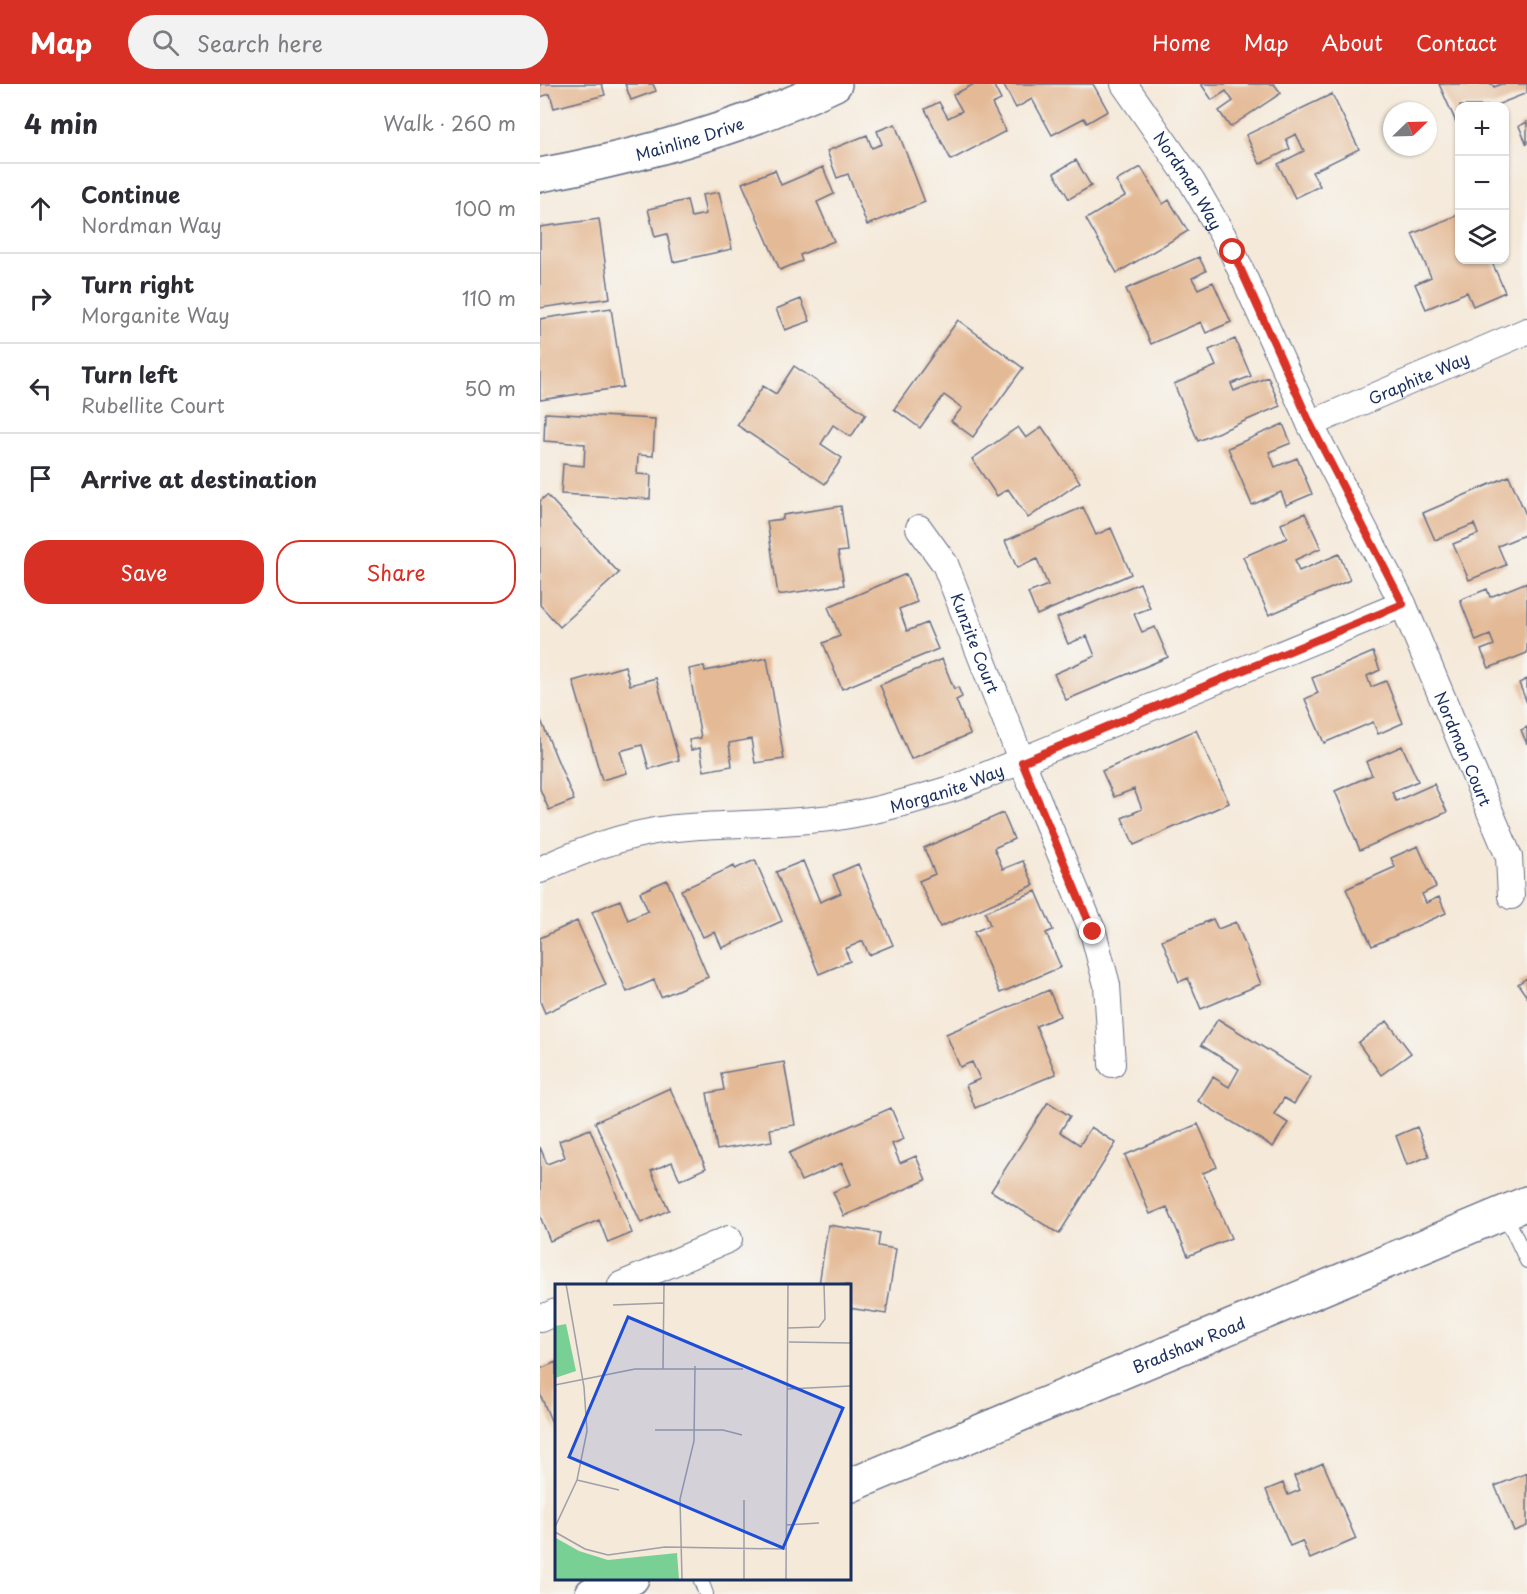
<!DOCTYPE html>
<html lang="en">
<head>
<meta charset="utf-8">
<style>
  :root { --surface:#fff; --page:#f2f2f3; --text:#2b2b33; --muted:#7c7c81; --line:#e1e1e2; --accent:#d93025 }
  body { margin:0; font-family:"Playpen Sans",sans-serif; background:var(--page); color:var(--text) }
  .controls { position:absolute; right:18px; top:18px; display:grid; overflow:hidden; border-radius:12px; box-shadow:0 2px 4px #0004 }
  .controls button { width:54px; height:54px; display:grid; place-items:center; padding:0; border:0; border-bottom:2px solid var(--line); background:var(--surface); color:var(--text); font:30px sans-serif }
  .compass { position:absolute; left:843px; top:18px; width:54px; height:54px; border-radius:50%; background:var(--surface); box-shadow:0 2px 4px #0004; rotate:67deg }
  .stop { position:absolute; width:18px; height:18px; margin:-14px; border:4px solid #d93025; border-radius:50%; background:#fff }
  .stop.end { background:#d93025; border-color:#fff; box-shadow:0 2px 6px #0008 }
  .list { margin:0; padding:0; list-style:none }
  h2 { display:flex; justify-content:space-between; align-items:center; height:78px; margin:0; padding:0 24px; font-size:26px }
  h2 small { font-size:20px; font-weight:400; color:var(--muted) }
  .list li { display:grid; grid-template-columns:39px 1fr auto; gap:18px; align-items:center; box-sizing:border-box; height:90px; padding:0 24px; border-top:2px solid var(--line) }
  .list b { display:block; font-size:22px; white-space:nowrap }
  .list p { margin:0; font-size:20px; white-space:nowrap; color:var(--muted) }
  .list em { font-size:20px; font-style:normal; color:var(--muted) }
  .actions { display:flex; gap:12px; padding:18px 24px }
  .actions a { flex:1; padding:14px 0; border:2px solid var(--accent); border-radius:24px; text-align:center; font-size:21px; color:var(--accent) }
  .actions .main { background:var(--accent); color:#fff }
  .icon { flex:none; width:33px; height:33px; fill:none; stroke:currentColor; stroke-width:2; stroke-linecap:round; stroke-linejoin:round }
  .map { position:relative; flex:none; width:987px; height:1510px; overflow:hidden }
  header { display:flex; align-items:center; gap:36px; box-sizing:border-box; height:84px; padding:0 30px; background:var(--accent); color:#fff }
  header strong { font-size:28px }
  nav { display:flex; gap:33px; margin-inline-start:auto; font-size:21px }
  .search { width:420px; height:54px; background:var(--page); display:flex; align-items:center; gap:15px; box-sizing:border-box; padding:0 21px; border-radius:33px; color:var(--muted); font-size:22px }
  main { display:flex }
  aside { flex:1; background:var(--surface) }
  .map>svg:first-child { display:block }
</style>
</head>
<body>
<header>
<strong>Map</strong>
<div class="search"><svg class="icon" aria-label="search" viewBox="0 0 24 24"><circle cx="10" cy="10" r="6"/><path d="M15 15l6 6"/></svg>Search here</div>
<nav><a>Home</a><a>Map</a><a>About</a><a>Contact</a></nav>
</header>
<main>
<aside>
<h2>4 min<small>Walk · 260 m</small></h2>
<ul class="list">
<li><svg class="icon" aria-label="ahead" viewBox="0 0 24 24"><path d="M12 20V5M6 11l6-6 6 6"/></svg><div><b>Continue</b><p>Nordman Way</p></div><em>100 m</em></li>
<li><svg class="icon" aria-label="right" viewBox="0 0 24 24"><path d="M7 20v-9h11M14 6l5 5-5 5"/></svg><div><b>Turn right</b><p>Morganite Way</p></div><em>110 m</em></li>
<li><svg class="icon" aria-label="left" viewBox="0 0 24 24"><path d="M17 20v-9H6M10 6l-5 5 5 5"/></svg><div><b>Turn left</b><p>Rubellite Court</p></div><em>50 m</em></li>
<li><svg class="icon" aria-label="arrive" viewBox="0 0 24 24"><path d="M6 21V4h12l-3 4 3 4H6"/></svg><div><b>Arrive at destination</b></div></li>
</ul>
<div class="actions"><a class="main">Save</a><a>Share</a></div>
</aside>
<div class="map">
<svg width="987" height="1510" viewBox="0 0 987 1510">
  <rect width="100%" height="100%" fill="#f6f6f2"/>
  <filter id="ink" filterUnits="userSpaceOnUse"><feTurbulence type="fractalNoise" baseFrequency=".0167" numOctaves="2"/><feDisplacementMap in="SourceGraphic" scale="12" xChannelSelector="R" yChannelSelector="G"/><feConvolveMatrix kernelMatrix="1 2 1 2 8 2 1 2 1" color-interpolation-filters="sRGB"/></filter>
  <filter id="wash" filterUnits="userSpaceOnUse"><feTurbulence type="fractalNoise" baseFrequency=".008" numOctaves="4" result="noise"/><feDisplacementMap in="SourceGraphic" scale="24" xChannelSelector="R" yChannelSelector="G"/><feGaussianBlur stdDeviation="1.35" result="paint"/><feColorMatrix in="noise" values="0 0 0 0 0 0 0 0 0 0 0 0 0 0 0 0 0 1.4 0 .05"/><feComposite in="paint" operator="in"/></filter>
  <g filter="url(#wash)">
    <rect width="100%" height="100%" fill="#f5e9d9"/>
    <g id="blocks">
      <!-- building -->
      <path fill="#e4ba96" d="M0,0h62l3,11 -51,13 -4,-14 -10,3z
        M85,0h28l3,7 -25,9z
        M434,0h19l8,16 -9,4 14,27 -55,29 -26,-51 14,-7 9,16 14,-7 -9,-16z
        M463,0h90l15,27 -21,12 -3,-5 -32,17 -20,-36 -16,9z
        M661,0h73l7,9 -51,34 -11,-16 14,-10 -7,-10 -14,9z
        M899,0h53l2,3 7,-3h26v9l-33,13h-34v15l-4,1z
        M792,10l27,55 -47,23 8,14 -25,12 -17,-34 26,-13 -8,-17 -10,5 4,10 -30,15 -14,-29z
        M987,38v23l-8,-19z
        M852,39v21l-8,-18z
        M355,40l30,78 -58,23 -19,-51 -11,4 -10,-27 40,-16 5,13 10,-4 -5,-13z
        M536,76l15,26 -22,13 -15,-26z
        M283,83l11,27 -17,8 17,39 -34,14 2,6 -22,9 -38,-87 33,-13 6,15z
        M601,83l22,37 6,-4 19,31 -71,42 -31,-54 39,-23 -9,-15z
        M179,108l13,57 -59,13 -6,-28 -12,3 -7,-28 39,-9 4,17 15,-3 -4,-19z
        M920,130v46h31l14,32 -32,14 -6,-14 -41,17 -11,-25 16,-7 -19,-43z
        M59,135l11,79 -70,10v-81z
        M659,173l7,14 -14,7 6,11 15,-7 18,40 -25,11 -5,-11 -50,22 -25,-55z
        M261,215l9,22 -25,9 -9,-21z
        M71,224l12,79 -83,13v-81z
        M418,236l65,48 -50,69 -22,-16 11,-13 -18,-13 -24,33 -26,-19z
        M695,255l16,37 -20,8 3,7 34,-14 12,29 -82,35 -24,-57 42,-18 -7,-16z
        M254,282l72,48 -15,23 -18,-12 -12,19 21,14 -17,26 -88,-59 26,-39 13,8z
        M5,329l110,6 -2,37 -15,-1 -1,19 14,1 -1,24 -89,-5 2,-30 21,2 1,-22 -41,-3z
        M743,340l8,19 -22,9 6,15 22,-9 15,36 -26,11 -5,-13 -29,13 -24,-57z
        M478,343l8,11 16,-11 38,55 -52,36 -20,-29 -11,7 -25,-37z
        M969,392l18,41v17l-29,12 8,19 -37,15 -16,-36 25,-10 -4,-10 -39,16 -12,-27z
        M7,411l72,78 -59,54 -20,-22v-104z
        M301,422l6,45 -9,1 6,33 -66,10 -11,-74 16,-2v-4z
        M543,423l13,28 15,-7 20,46 -94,41 -9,-22 20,-8 -11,-26 -20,9 -12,-27z
        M765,429l16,35 -26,12 4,11 40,-17 11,26 -81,35 -26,-58 44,-19 -6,-14z
        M366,490l11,28 -18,7 8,22 20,-8 11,26 -96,40 -19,-46 17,-7 -12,-29z
        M987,498v71l-38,15 -8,-18 13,-5 -4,-10 -14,6 -16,-41 27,-11 3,8z
        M600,499l10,25 -16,6 8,18 13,-5 13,30 -102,43 -12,-26 41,-18 -8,-20 -19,8 -11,-26z
        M833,568l7,18 -13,6 4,11 15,-6 17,42 -25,11 -5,-12 -49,21 -19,-44 13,-6 -6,-15z
        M227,574l17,101 -29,4 -4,-24 -22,4 3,23 -28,5 -4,-23 -9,2 -2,-10 12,-2 -12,-69 15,-3 1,5z
        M402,575l12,30 4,-2 4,10 -6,3 14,34 -59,25 -31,-74z
        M85,582l5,19 26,-7 23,82 -30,9 -7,-24 -22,6 7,22 -25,7 -29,-99z
        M987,595v24l-8,-20z
        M0,634l34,82 -25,10 -9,-21z
        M987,643v17l-6,-14z
        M656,646l33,73 -95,42 -12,-27 20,-9 -8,-20 -20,8 -12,-26z
        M862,662l16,35 -26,11 4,9 38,-17 13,28 -87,38 -25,-59 37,-16 -6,-13z
        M463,729l11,26 -20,9 9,21 20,-8 11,24 -94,42 -21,-46 16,-7 -11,-26z
        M878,762l18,41 -14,7 4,9 13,-6 7,16 -74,33 -26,-57 49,-22 -4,-9z
        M215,776l27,61 -60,27 -7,-16 -12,5 -22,-47 53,-24 1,3z
        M263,777l17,41 21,-9 -8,-18 25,-11 35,81 -24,10 -6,-14 -18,8 5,12 -31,13 -43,-102z
        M127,796l41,97 -47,20 -7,-17 -27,12 -35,-80 28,-12 8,20 20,-9 -8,-19z
        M496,807l17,39 -7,3 15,34 -61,26 -26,-61 16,-7 -5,-13z
        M673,835l5,10 18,-7 25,62 -60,25 -13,-31 -9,4 -17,-42z
        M37,837l29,64 -61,28 -5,-12v-63z
        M987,894v19l-9,-13z
        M509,906l11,26 -24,10 20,48 -81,34 -9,-23 14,-6 -8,-17 -12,5 -14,-33z
        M678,935l93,58 -17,27 -10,-6 -10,16 14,9 -15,24 -75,-46 15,-24 16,10 10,-18 -38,-24z
        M847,937l24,32 -30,22 -23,-32z
        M244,978l11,63 -25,4 2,12 -55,9 -10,-57 17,-3 -3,-17z
        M130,1004l36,80 -26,12 -8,-18 -21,9 18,39 -28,13 -46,-101z
        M508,1018l22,14 -10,16 20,13 11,-18 25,16 -57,91 -68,-43z
        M351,1024l13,31 -12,5 8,19 16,-7 10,24 -82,36 -11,-24 18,-8 -9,-21 -41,18 -12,-28z
        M658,1040l19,43 -14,6 28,65 -43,18 -21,-49 -17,7 -25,-59z
        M877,1043l12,29 -22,9 -11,-29z
        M50,1045l42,104 -24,10 -9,-23 -49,21 -10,-25v-69l7,17 18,-7 -6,-16z
        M288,1141l52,8 -2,13 18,3 -10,65 -37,-6v-23h-30z
        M16,1278v71l-16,-39v-25z
        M783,1379l33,76 -46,20 -8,-18 -12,5 -24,-56 17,-7 5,12 12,-5 -6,-14z
        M987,1389v53l-13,5 -19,-45z"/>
    </g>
  </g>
  <g filter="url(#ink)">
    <use href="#blocks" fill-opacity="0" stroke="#677089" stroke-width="1.5"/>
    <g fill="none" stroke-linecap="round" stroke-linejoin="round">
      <!-- service casing -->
      <g stroke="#677089" stroke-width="16">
        <path id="service" d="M964,1128l23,49
          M160,1494l6,16"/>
      </g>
      <!-- minor casing -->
      <g stroke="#677089" stroke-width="28">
        <g id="minor">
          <path id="s1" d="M584,0l68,98 41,71 77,171 93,180 106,253 2,39"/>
          <path id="s2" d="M770,340l217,-93"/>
          <path id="s3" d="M379,444l26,36 77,198 71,170 14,53 5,79"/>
          <path id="s4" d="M0,786c46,-22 96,-40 148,-43 50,-4 100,-3 150,-10 40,-6 80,-18 119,-30l446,-183"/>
          <path d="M81,1201l108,-46"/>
          <path d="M0,1235l16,-7"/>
        </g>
      </g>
      <!-- tertiary casing -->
      <g stroke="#677089" stroke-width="36">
        <g id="tertiary">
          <path id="s5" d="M0,91c102,-19 202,-47 295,-91"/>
        </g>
      </g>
      <!-- secondary casing -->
      <g stroke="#677089" stroke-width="36">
        <g id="secondary">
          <path id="s6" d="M309,1402l678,-283"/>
          <path d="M52,1510l40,-16"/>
        </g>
      </g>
      <!-- service -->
      <use href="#service" stroke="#fff" stroke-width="14"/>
      <!-- minor -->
      <use href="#minor" stroke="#fff" stroke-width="26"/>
      <!-- tertiary -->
      <use href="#tertiary" stroke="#fff" stroke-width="33"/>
      <!-- secondary -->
      <use href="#secondary" stroke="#fff" stroke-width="33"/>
    </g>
  </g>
  <g fill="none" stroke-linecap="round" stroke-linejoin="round" filter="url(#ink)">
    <!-- route -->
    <path stroke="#d93025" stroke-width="8" d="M553,848l-71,-170 381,-158 -93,-181 -77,-171"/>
  </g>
  <g text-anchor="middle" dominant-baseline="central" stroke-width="4.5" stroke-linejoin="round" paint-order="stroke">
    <!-- street labels -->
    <g font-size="16" fill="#1b2f5e" stroke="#f6f6f2">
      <text stroke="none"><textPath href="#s5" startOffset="154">Mainline Drive</textPath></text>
      <text stroke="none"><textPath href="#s1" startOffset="116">Nordman Way</textPath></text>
      <text stroke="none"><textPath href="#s2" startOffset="118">Graphite Way</textPath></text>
      <text stroke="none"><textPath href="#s3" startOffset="129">Kunzite Court</textPath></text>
      <text stroke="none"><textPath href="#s1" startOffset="748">Nordman Court</textPath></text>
      <text stroke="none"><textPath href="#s4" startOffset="418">Morganite Way</textPath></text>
      <text stroke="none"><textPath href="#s6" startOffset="368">Bradshaw Road</textPath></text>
    </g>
  </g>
  <!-- overview -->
  <g transform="translate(15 1200)">
    <rect width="296" height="296" fill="#f5e9d9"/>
    <path d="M11,40l10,47 -21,7v-52zM1,254l23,13 29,9 69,-7 2,26h-124z" fill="#79d095"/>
    <path fill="none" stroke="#9e9fa8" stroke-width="1.5" d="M58,21l50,-2M233,44l31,-1 6,-8 -1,-35M234,58l62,1M108,85l1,-85M0,101l80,-16h108M232,105l64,-3M100,146h68l19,5M22,196l42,10M189,216v79M231,241l33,-2M0,243l22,-47 10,-49 -3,-44 -18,-103M0,248l30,17 23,6 57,-8 121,2M127,295l-2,-80 14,-58 1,-75M231,295l2,-295"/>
    <path fill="#1d4ed8" fill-opacity="0.15" stroke="#1d4ed8" stroke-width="3" d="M73,33l215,91 -60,140 -214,-91z"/>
    <rect width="296" height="296" fill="none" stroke="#1b2f5e" stroke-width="3"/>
  </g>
</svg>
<div class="controls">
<button>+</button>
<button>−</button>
<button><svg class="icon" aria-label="layers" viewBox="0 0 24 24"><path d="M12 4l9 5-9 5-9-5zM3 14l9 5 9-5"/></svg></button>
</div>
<svg class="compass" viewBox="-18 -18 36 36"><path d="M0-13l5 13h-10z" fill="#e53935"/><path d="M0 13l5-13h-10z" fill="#7c7c81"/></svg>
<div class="stop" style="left:693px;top:168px"></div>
<div class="stop end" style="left:553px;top:848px"></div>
</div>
</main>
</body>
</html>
